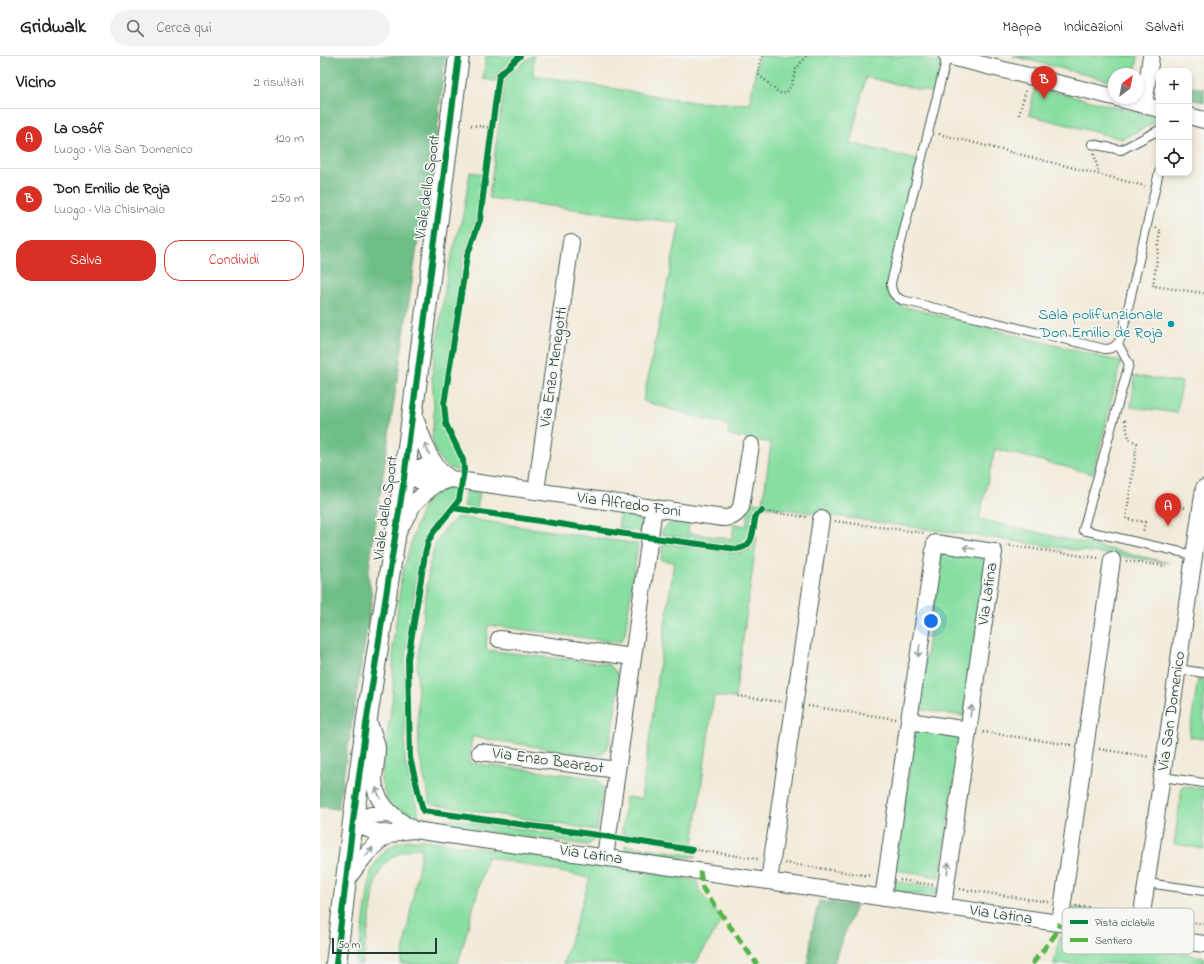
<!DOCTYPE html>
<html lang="it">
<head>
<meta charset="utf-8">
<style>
  :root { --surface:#fff; --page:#f2f2f2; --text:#202124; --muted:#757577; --line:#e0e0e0; --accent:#d93025 }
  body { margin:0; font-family:"Indie Flower",sans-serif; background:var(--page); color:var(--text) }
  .controls { position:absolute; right:12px; top:12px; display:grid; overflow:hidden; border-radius:8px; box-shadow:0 2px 6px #0003 }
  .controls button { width:36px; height:36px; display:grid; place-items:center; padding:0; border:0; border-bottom:1px solid var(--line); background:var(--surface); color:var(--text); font:20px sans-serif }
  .compass { position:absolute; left:788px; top:12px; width:36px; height:36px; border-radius:50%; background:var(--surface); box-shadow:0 2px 6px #0003; rotate:32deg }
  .scale { position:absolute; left:12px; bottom:10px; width:105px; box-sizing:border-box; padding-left:4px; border:2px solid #1f3d34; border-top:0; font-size:11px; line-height:14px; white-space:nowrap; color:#1f3d34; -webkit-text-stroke:3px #f6f6f2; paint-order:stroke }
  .you { position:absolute; left:611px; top:565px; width:14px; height:14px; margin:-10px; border:3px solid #fff; border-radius:50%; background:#1a73e8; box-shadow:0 0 0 6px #1a73e833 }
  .badge { display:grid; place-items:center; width:26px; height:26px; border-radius:50%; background:var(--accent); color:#fff; font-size:13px; font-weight:700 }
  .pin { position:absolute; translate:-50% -33px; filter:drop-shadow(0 1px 2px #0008) }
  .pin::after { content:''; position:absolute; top:21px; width:14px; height:12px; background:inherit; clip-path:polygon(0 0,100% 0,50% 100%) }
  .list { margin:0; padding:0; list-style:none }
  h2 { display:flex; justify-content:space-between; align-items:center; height:52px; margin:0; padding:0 16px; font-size:17px }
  h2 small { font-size:13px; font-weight:400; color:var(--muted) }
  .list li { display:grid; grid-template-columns:26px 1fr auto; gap:12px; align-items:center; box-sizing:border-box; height:60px; padding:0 16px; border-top:1px solid var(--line) }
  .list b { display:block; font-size:15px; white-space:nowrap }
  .list p { margin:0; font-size:13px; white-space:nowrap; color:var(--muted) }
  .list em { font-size:13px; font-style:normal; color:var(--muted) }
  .actions { display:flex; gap:8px; padding:12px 16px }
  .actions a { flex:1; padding:9px 0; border:1px solid var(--accent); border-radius:16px; text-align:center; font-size:14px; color:var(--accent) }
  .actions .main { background:var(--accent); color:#fff }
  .icon { flex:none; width:22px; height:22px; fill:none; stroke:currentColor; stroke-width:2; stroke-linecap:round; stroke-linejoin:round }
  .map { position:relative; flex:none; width:884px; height:908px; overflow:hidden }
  header { display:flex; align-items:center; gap:24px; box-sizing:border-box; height:56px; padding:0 20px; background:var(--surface); border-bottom:1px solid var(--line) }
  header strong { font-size:19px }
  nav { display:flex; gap:22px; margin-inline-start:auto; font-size:14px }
  .search { width:280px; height:36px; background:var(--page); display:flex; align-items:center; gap:10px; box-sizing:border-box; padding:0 14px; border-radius:22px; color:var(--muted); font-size:15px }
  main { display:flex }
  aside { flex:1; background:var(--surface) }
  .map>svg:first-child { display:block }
</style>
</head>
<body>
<header>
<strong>Gridwalk</strong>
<div class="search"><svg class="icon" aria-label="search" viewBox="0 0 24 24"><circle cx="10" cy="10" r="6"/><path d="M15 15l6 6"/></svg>Cerca qui</div>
<nav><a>Mappa</a><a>Indicazioni</a><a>Salvati</a></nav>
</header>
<main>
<aside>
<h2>Vicino<small>2 risultati</small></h2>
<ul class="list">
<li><span class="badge">A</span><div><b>La Osôf</b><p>Luogo · Via San Domenico</p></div><em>120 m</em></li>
<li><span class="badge">B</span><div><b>Don Emilio de Roja</b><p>Luogo · Via Chisimaio</p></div><em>250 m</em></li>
</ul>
<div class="actions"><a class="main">Salva</a><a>Condividi</a></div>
</aside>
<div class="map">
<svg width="884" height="908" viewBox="0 0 884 908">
  <rect width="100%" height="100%" fill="#f6f6f2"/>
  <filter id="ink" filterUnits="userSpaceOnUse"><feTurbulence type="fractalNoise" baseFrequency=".025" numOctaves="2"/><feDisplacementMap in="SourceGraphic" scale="8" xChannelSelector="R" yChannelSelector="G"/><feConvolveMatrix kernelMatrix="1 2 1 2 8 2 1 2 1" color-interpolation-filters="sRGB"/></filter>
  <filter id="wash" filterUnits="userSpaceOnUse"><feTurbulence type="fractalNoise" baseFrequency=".012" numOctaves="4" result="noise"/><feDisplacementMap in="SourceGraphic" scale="16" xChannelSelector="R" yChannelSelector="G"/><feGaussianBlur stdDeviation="0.9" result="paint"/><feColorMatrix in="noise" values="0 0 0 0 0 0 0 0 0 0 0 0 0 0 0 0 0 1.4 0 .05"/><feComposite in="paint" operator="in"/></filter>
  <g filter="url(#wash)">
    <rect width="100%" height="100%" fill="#f2ead8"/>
    <!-- green -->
    <path fill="#88dea1" stroke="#548e6a" d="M166,0h30l-18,18 -2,7 -13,-2z
      M211,0h3l-1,19 160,27 57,2 8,-48h156l32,8 -8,30 -72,-17 -16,66 72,18 -33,133 5,8 8,4 219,56 -28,112 -98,-25 -16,70 191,44 -407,-57c-19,1 -8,30 -21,40l-11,-1 -71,-11c9,-13 14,-13 29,-11l-1,10 44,6 2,-15 12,2 4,-24 13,1 8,-60 -43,-8 1,-9 -86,-25 37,-178 -191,-25 16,-120z
      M693,0h125l-3,18h-21v8z
      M715,31l124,31v2l-37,19 -93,-24z
      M150,116l13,2 -6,43 -14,42 -21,155c1,23 20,36 19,58l-8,-3 -9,-5 -7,-9 -4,-11 -1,-6 2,-27 -2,-35 16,-107 15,-54z
      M815,320l47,6 -5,31 -46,-6z
      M129,432h8l-3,13 -25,33 -7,18 -5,23 -12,87v99l14,55 13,2 -1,7 -21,-4 -21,-15 -8,-25 12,-88v-47l9,-72 15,-51 7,-18 5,-6 6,-6z
      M146,436l14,1 -3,16 -13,-3 -1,-2z
      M300,458c12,1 23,3 23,18l-25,-4z
      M137,461l181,27 -13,90 -4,7 -6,1 -127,-17 -2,25 121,14c8,5 12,9 13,19l-10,59c-4,9 -9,15 -19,13l-119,-18 -3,26 119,14c8,1 13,5 15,12l-6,41 -167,-26 -11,-50 -2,-89 13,-103 6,-20 9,-13z
      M437,481l-22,161 -21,-2 -21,149 -71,-11 4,-37 15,2 33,-237 -13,-2 2,-17 76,10c10,-2 14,-8 18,-16z
      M622,495l45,6 -23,159 -46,-7z
      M878,623l6,1v59l-15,-2z
      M595,674l45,7 -20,140 -45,-7z
      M862,730l22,3v60l-30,-5z
      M125,762l150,21 -5,5 -4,1 -141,-19z
      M88,784h18l234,34 37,7 2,9 23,30 -27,44h-132l27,-86 -103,-21 -29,107h-57l21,-116 -11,1 -9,3 -11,6 -9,9 -6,13 -13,80 -1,4h-6l4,-17 11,-75 7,-13 8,-10 11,-6z
      M304,789l73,11 -30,4 -39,-7z
      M573,825l46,7 -2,5 -6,3 -32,-4 -4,-3z
      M751,851l62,9 -3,5 -4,3 -45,-6 -6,-2z
      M740,880l144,21v7h-150z"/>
    <!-- forest -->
    <path fill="#6ebd87" stroke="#467d5e" d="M0,0h125l-17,161 -10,24 -50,334 4,22 -34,212 -18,-2z
      M869,30l15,3v13l-15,-3z
      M499,845l37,5 -18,44 -4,14h-26l4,-34z"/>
  </g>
  <g filter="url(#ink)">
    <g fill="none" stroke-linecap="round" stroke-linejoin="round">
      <!-- service casing -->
      <g stroke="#3f574d" stroke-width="10">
        <path id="service" d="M627,0l-56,227c0,9 3,13 11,17l203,49c10,0 14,-6 17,-14l37,-163
          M772,88l29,6 38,-20
          M798,288l11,20 -46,166 111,25
          M858,613l26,4
          M842,721l42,6
          M827,827l57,8"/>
      </g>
      <!-- minor casing -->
      <g stroke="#3f574d" stroke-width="18">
        <path id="minor" d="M627,0l167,41
          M797,42l42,11
          M824,49l7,-49
          M869,60l15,4
          M93,357l16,42 11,16 11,8 272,39c9,0 14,-3 18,-11l10,-62
          M114,429c-12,-3 -21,-6 -29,-15 13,-3 22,-4 35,1
          M216,435l35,-249
          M79,474l15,-27 20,-18 17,-6
          M179,583l134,18
          M47,662c3,9 9,20 10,30 0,10 -2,20 -3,31 0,24 21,40 40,51
          M589,665l59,9
          M160,696l137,18
          M33,765c13,9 24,12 40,13
          M33,765l18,-6 19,-1
          M285,801l49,-349
          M449,825l52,-362
          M25,826c13,-17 27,-40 47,-48 7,-3 15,-3 22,-4l790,114
          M563,842l52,-355 59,9 -51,354
          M740,867l52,-363
          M819,878l65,-446"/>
      </g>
      <!-- tertiary casing -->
      <g stroke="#3f574d" stroke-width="22">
        <path id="tertiary" d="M16,908l17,-143 14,-103 36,-232 56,-430"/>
      </g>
      <!-- path -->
      <path stroke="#3f574d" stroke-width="2.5" stroke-dasharray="1 3" stroke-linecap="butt" d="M443,0l-3,5 -2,13 19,17 5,3 5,-2 4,-6 5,-17 10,-13
        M699,59l7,-26
        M151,69l21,3
        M619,78l206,52
        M774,98l5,20
        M836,172l5,3 -8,55 51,7
        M805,364l4,19 8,4 -11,76 19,3 -2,11
        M144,411l-1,-7 -17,-36 -2,-20 23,-148 13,-36 1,-9 18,-136 21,-19
        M140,438c-4,16 -18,26 -27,39 -4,6 -6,13 -8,21l-17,105 2,99 13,53 171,23
        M860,451l7,1
        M134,452l183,27
        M515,465l90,12
        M343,483l78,9c18,-6 6,-27 19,-37l47,6
        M686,489l92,13
        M806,505l40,5
        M418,640l44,6
        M488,650l88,13
        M663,676l88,13
        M779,693l51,8
        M302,783l136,20
        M465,807l87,13
        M580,824l33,5
        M640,833l88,13
        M756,850l52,7
        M835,861l49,7"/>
      <!-- service -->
      <use href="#service" stroke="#fff" stroke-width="8"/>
      <!-- minor -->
      <use href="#minor" stroke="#fff" stroke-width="16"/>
      <!-- tertiary -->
      <use href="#tertiary" stroke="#fff" stroke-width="20"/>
      <!-- quiet -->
      <path stroke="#55b346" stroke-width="5" stroke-dasharray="10 5" stroke-linecap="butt" d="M380,815l3,18 54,75
        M712,908l23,-29 5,-12"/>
      <!-- cycleway casing -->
      <g stroke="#f6f6f2" stroke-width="8">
        <path id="cycleway" d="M200,0l-21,19 -18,136 -1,9 -13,36 -23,148 2,20 17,36 1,10 -5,30 -26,33 -5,9 -3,12 -17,105 2,99 13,53 175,24 94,15
          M133,452l186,28 98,13c19,-2 15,-21 19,-34l6,-4
          M16,908l17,-143 14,-103 36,-232 56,-430"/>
      </g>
      <!-- cycleway -->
      <use href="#cycleway" stroke="#00873e" stroke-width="6"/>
    </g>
    <!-- one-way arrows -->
    <defs><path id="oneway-shaft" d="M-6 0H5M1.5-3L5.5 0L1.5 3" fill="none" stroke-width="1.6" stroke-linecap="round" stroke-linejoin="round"/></defs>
    <g stroke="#8f9e9a">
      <use href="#oneway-shaft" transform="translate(107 393) rotate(-115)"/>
      <use href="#oneway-shaft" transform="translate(649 492) rotate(-171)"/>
      <use href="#oneway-shaft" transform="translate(599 595) rotate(98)"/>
      <use href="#oneway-shaft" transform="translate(651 655) rotate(-82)"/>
      <use href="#oneway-shaft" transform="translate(58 737) rotate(-112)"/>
      <use href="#oneway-shaft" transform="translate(49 796) rotate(-48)"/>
      <use href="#oneway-shaft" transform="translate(628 812) rotate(-82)"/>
    </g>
  </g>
  <!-- markers -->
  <circle fill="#0f9aa8" stroke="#f6f6f2" stroke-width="1.5" cx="851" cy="268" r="4"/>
  <g text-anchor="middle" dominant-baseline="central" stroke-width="3.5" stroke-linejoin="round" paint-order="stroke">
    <!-- street labels -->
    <g font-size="16" fill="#1f3d34" stroke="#f6f6f2">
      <text transform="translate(108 131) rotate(-82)">Viale dello Sport</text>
      <text transform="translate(234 311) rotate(-82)">Via Enzo Menegotti</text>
      <text transform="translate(309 449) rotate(8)">Via Alfredo Foni</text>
      <text transform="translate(66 452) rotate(-82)">Viale dello Sport</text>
      <text transform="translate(668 538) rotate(-82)">Via Latina</text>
      <text transform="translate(852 655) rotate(-82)">Via San Domenico</text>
      <text transform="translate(228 705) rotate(8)">Via Enzo Bearzot</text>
      <text transform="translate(271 799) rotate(8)">Via Latina</text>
      <text transform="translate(681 859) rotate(8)">Via Latina</text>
    </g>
    <!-- culture labels -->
    <g font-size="16" fill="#0d838f" stroke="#f6f6f2" text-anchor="end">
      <text x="843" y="259">Sala polifunzionale<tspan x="843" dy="18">Don Emilio de Roja</tspan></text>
    </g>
  </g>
  <!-- legend -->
  <rect x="742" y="852" width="132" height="46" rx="6" fill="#f6f6f2" stroke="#b6beb9" stroke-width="1"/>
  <rect x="750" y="864" width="18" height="4" fill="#00873e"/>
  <rect x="750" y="882" width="18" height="4" fill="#55b346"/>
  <g font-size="11" fill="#1f3d34">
    <text x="775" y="870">Pista ciclabile</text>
    <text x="775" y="888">Sentiero</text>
  </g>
</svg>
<div class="controls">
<button>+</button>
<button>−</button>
<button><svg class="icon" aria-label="locate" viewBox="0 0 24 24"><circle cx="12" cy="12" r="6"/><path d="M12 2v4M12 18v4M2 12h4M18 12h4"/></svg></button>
</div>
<svg class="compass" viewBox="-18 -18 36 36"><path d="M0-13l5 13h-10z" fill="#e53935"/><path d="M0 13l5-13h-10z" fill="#757577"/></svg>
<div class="scale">50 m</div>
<div class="you"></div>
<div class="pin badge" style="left:848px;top:470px">A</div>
<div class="pin badge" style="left:724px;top:43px">B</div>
</div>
</main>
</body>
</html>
